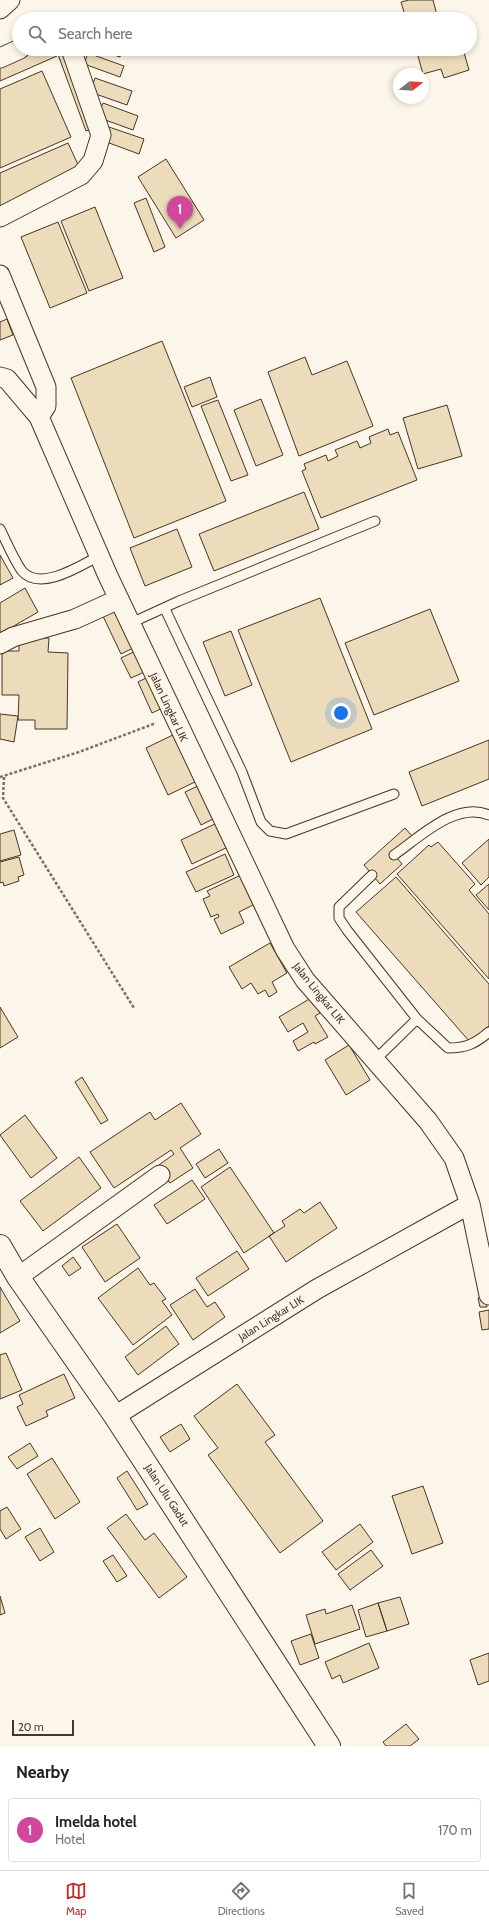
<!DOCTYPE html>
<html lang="en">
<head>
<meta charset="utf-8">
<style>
  :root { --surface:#fff; --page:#f6f6f6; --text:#222; --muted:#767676; --line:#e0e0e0; --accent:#c62828 }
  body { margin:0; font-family:Cabin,sans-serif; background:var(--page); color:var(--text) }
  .compass { position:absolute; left:393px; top:68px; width:36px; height:36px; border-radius:50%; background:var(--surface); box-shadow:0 2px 6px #0003; rotate:73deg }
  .scale { position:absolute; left:12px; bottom:10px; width:62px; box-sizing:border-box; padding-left:4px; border:2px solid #4a3520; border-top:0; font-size:11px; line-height:14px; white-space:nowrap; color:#4a3520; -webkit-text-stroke:3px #fbf6e9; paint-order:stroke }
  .you { position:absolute; left:341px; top:713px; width:14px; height:14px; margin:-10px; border:3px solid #fff; border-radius:50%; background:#1a73e8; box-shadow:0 0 0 6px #1a73e833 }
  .badge { display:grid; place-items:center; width:26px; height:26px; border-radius:50%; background:var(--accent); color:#fff; font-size:13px; font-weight:700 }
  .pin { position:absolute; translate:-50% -33px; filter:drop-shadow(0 1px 2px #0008) }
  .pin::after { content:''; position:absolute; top:21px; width:14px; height:12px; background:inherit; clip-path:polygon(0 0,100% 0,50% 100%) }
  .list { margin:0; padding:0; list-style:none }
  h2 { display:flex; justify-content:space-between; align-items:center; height:52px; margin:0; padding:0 16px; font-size:17px }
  h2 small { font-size:13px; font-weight:400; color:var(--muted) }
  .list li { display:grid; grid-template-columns:26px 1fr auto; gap:12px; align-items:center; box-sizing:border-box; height:64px; margin:0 8px 8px; padding:0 8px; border:1px solid var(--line); border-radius:4px }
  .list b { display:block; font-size:15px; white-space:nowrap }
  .list p { margin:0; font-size:13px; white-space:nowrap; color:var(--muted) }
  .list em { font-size:13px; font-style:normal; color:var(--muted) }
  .icon { flex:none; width:22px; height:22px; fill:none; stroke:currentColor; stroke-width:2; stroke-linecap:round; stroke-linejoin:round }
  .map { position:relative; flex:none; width:489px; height:1746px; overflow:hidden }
  .search { position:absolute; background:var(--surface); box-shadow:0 2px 6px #0003; left:12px; right:12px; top:12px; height:44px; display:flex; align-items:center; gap:10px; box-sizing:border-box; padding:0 14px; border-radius:22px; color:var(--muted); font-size:15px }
  .sheet { height:124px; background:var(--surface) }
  nav { display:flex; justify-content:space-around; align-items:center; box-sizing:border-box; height:56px; border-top:1px solid var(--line); background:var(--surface); font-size:11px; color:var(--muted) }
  nav a { display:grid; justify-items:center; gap:2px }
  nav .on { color:var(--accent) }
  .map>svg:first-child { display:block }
</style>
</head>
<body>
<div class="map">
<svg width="489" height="1746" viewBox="0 0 489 1746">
  <rect width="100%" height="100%" fill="#fbf6e9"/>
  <!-- building -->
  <path fill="#ecdcbc" stroke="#4a3520" d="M409,0h24l5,19h-32l-5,-17z
    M25,49h29l3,7 -57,25v-21z
    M56,49h13l28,78 -11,4z
    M97,49h25l-2,8z
    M416,49h47l6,21 -25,8 -3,-9 -18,5z
    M88,53l36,13 -4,11 -36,-13z
    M42,71l29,66 -71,31v-79z
    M95,78l37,13 -5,14 -37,-13z
    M103,103l35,13 -5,14 -36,-13z
    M106,126l38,13 -5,15 -38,-14z
    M68,143l13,28 -81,36v-34z
    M166,159l38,61 -28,18 -38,-61z
    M146,198l19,49 -11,5 -20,-49z
    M95,207l28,71 -34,13 -28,-70z
    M58,222l29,71 -37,15 -29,-71z
    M7,319l6,16 -13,5v-18z
    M162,341l64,160 -92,37 -63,-160z
    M305,357l7,18 35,-14 26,65 -74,30 -31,-84z
    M210,377l7,20 -25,10 -8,-20z
    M261,399l22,56 -27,11 -22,-56z
    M218,400l30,75 -17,6 -30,-75z
    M447,405l15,51 -44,13 -15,-51z
    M388,429l2,6 8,-3 19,48 -96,38 -19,-47 4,-2 -2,-5 22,-9 2,6 10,-5 -3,-6 22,-9 3,7 11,-5 -2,-6z
    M304,492l15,37 -105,42 -15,-37z
    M177,529l15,38 -47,19 -15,-38z
    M0,555l13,23 -13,7z
    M25,588l13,24 -38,22v-31z
    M320,598l52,131 -81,33 -53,-132z
    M121,605l18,40 -18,9 -19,-40z
    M430,609l29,72 -85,34 -29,-72z
    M231,631l21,54 -27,11 -22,-54z
    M19,638h30l-1,14 20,1 -1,76h-32v-9h-17l1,-25h-17v-44h17z
    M142,648l9,21 -20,9 -10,-20z
    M152,675l15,31 -15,7 -14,-31z
    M0,714l18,2 -4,26 -14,-3z
    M177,733l22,47 -31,15 -22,-47z
    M489,740v39l-67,27 -13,-34z
    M200,785l15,33 -14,7 -16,-33z
    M217,823l11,24 -36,17 -11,-24z
    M405,828l7,8 -19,17 9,11 -22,20 -16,-19z
    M14,830l7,25 -21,6v-27z
    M489,839v38l-8,8 -19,-22z
    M438,842l37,42 -6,6 20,24v65l-92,-105 32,-29 2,2z
    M225,854l9,21 -38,17 -10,-20z
    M19,857l5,18 -6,2 1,4 -15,5 -1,-4 -3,1v-21z
    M243,874l14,29 -18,9 5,11 -23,11 -7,-15 5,-2 -1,-3 -7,3 -8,-18 7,-3 -3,-5z
    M396,877l93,107v42l-19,16 -114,-130z
    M489,884v26l-13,-15z
    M270,943l17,30 -15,9 5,10 -8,5 -4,-7 -7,4 -7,-11 -9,6 -13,-22z
    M311,998l9,15 -5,3 13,21 -13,7 -1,-2 -16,9 -5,-10 15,-9 -5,-9 -15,9 -9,-15z
    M0,1007l18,30 -18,11z
    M349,1045l21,35 -24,15 -21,-35z
    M82,1077l26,43 -7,4 -26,-42z
    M181,1103l20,31 -21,14 13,20 -23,15 -11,-18 15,-11 -3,-4 -57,38 -24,-36 60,-40 5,8z
    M25,1115l32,43 -26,20 -31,-43z
    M219,1149l9,14 -23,15 -9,-14z
    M79,1157l22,31 -58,43 -23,-30z
    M230,1167l44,66 -30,20 -43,-66z
    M192,1180l13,19 -38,25 -13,-19z
    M320,1202l17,26 -51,34 -17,-26 16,-10 -3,-5 18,-12 4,4z
    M117,1224l23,34 -35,24 -23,-35z
    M237,1251l12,18 -41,27 -12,-18z
    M73,1257l8,11 -12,8 -7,-10z
    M138,1268l12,17 4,-2 12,16 -4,2 10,14 -39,30 -35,-47z
    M0,1287l20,34 -20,12z
    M195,1289l12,18 8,-5 10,15 -32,23 -23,-35z
    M486,1297l1,10h-7l-2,-9z
    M489,1310v19l-7,1 -3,-18z
    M166,1326l13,18 -41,31 -13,-18z
    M6,1353l16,37 -22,9v-44z
    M64,1374l11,24 -29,13 2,5 -22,10 -9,-19 6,-3 -4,-9z
    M237,1384l38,51 -10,7 58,79 -43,32 -72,-98 10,-7 -24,-32z
    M181,1424l9,15 -20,13 -10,-15z
    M30,1443l8,13 -21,13 -9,-12z
    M52,1458l28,44 -25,17 -28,-45z
    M127,1471l21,33 -11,6 -20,-32z
    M423,1486l20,57 -31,11 -20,-58z
    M7,1507l14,22 -15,10 -6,-10v-18z
    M126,1514l19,26 9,-7 33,44 -28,21 -52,-70z
    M360,1524l13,18 -37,28 -14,-18z
    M40,1528l14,24 -14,9 -15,-24z
    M371,1550l12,16 -33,24 -12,-16z
    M113,1555l14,21 -10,6 -14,-21z
    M0,1596l5,17 -5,2z
    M400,1597l9,27 -22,7 -9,-28z
    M378,1603l9,28 -21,6 -8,-27z
    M352,1605l8,24 -45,15 -9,-29 19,-6 1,5z
    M311,1634l8,24 -19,7 -9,-24z
    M369,1643l10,25 -36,15 -3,-8 -8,4 -7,-17z
    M489,1653v28l-11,4 -8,-25z
    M406,1724l13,15 -9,7h-24l-3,-4z"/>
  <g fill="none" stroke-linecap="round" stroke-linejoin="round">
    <!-- lane casing -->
    <g stroke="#4a3520" stroke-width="11">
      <path id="lane" d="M0,529c6,12 14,31 22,42 18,21 58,-5 77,-15
        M165,609l77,163 19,50 9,9 16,3 108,-40
        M131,623l48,-22 196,-80
        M394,855c26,-18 62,-54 95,-40
        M372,875l-33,32v11l8,12 70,89 31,29c18,0 27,-4 41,-16
        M375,1060l42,-41"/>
    </g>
    <!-- street casing -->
    <g stroke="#4a3520" stroke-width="21">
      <path id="street" d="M0,9l10,-9
        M0,58l20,-9
        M0,217l81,-42 12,-14 8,-26 -30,-86
        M0,275l46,112v19l-7,11
        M0,377l7,2 32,38 69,159 177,373 20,31 123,141 26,37 16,46 19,91
        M0,644l13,-7 62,-18 44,-20
        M18,1277l142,-102
        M115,1416l202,-127 153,-85"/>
    </g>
    <!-- secondary casing -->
    <g stroke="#4a3520" stroke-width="24">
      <path id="secondary" d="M0,1246l18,31 97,139 214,330"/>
    </g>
    <!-- path -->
    <path stroke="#7f6f5c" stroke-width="2.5" stroke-dasharray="3 2" stroke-linecap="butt" d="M0,777l79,-25 77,-29
      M4,777l-1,21 131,210"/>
    <!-- lane -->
    <use href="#lane" stroke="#fbf6e9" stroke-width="9"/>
    <!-- street -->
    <use href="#street" stroke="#fbf6e9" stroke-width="19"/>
    <!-- secondary -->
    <use href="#secondary" stroke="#fbf6e9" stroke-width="22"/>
  </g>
  <g text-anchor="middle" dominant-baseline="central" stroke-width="3" stroke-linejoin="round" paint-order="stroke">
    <!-- street labels -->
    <g font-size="11" fill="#4a3520" stroke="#fbf6e9">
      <text transform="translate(169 707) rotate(65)">Jalan Lingkar LIK</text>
      <text transform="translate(319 993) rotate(51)">Jalan Lingkar LIK</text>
      <text transform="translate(271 1318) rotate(-32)">Jalan Lingkar LIK</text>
      <text transform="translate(167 1495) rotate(57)">Jalan Ulu Gadut</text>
    </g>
  </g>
</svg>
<svg class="compass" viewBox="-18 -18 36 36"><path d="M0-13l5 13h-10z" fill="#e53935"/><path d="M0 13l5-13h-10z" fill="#767676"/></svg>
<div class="scale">20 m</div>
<div class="you"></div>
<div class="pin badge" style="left:180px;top:229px;background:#d1479c">1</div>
<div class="search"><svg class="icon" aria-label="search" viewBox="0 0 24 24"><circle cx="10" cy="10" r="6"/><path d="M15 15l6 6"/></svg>Search here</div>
</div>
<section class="sheet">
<h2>Nearby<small></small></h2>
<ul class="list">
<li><span class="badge" style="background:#d1479c">1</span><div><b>Imelda hotel</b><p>Hotel</p></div><em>170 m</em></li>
</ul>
</section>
<nav>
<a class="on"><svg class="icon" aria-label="map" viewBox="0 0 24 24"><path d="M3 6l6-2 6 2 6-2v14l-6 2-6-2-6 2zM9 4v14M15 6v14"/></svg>Map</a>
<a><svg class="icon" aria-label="directions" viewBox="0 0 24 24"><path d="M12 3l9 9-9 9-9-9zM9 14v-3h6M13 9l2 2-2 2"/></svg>Directions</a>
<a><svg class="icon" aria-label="saved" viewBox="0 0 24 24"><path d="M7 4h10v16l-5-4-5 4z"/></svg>Saved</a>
</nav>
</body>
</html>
